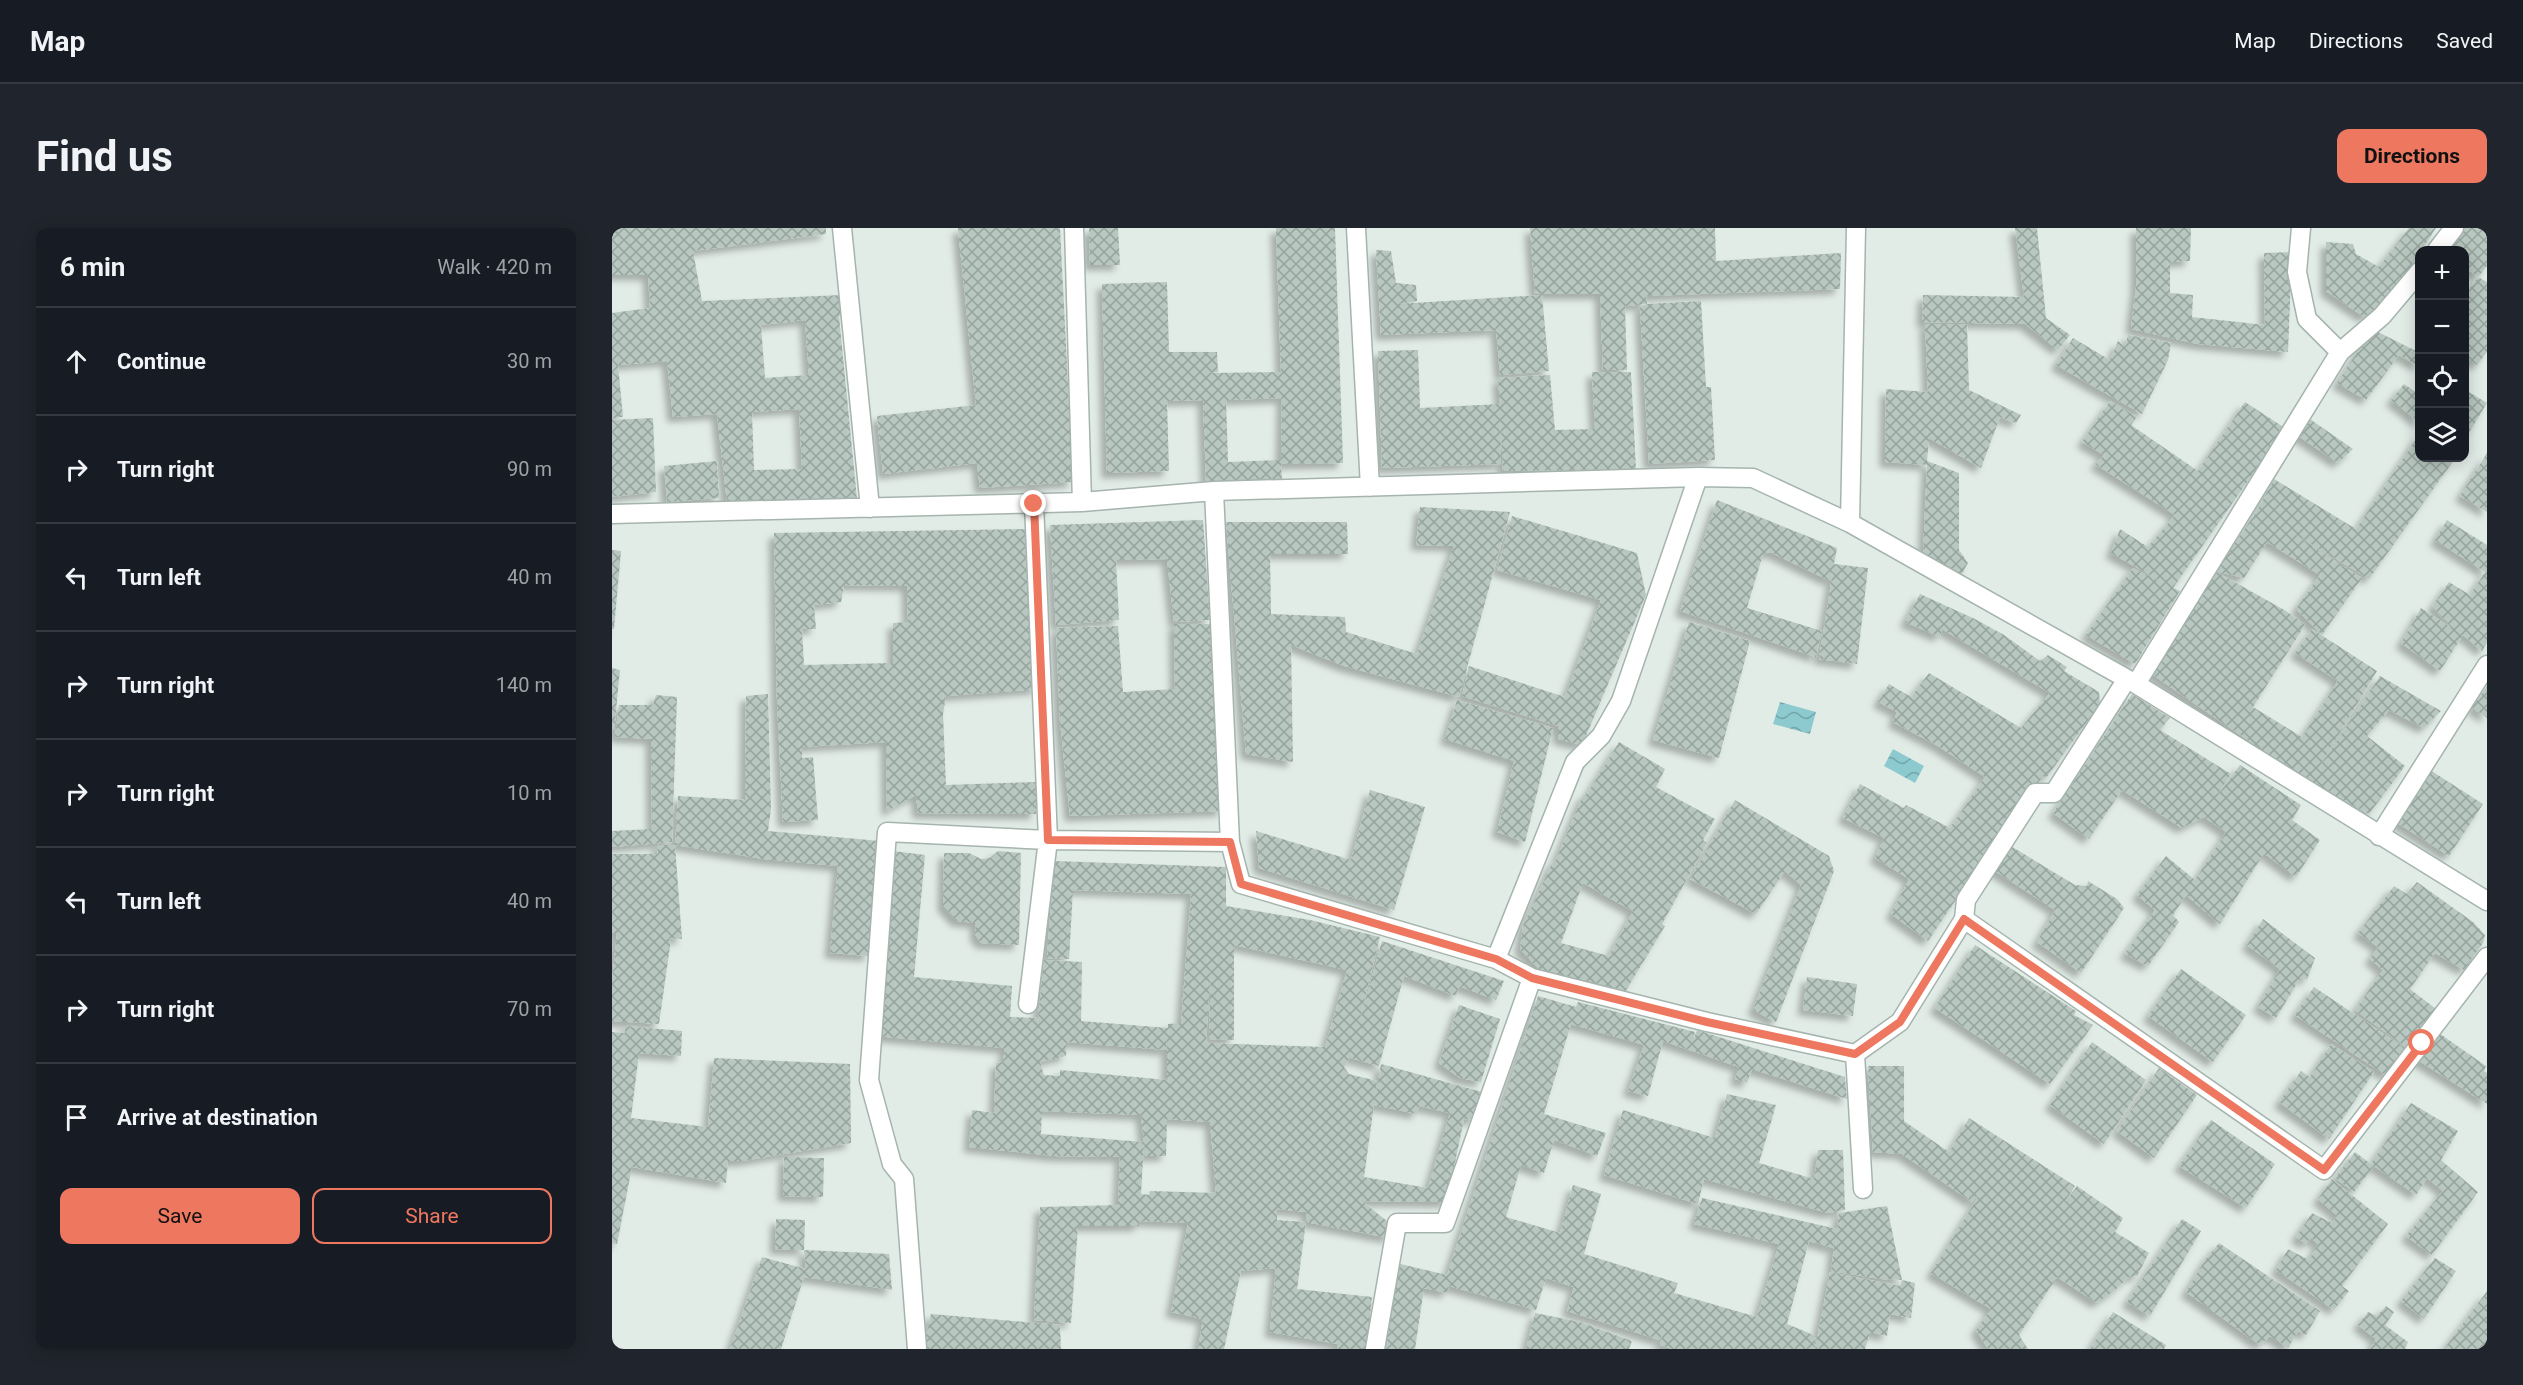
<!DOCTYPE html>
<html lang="en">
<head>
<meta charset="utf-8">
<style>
  :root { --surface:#171b24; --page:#20242c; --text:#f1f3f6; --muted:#9ea1a6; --line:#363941; --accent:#ed775f }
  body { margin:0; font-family:Roboto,sans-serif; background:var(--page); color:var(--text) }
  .controls { position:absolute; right:18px; top:18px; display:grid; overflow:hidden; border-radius:12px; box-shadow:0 3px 15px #0003 }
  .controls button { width:54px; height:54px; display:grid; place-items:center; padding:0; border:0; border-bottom:2px solid var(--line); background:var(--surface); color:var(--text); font:30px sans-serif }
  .stop { position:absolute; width:18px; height:18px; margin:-14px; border:4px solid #ed775f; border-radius:50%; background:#fff }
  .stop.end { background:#ed775f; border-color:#fff; box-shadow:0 2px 6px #0008 }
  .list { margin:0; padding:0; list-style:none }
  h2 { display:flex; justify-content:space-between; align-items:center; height:78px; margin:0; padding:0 24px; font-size:26px }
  h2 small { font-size:20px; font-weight:400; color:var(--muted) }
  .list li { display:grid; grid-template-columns:39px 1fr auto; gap:18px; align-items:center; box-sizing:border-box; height:108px; padding:0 24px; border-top:2px solid var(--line) }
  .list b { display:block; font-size:22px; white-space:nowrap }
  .list em { font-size:20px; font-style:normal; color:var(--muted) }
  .actions { display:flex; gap:12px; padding:18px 24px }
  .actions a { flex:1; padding:14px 0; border:2px solid var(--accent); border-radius:12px; text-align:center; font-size:21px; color:var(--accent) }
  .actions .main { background:var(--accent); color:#111 }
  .icon { flex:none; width:33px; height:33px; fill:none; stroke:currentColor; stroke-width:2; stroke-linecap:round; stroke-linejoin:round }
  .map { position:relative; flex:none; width:1875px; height:1121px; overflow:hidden; border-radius:12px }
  header { display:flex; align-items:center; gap:36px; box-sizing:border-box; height:84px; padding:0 30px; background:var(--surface); border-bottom:2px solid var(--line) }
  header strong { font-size:28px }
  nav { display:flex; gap:33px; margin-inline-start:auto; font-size:21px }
  .intro { display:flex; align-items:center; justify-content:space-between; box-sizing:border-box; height:144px; padding:0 36px }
  h1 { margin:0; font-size:42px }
  .button { padding:15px 27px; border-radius:12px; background:var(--accent); color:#111; font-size:21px; font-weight:700 }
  main { display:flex; gap:36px; padding:0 36px }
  aside { flex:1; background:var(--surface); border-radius:12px; box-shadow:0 3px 15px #0003 }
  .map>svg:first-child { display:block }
</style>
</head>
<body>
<header>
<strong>Map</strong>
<nav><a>Map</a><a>Directions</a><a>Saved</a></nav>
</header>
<div class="intro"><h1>Find us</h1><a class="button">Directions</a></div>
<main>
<aside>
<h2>6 min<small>Walk · 420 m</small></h2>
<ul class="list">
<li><svg class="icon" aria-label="ahead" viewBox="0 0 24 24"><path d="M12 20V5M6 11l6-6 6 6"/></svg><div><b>Continue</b></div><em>30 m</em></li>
<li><svg class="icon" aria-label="right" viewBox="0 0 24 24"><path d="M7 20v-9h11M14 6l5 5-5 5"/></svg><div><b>Turn right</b></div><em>90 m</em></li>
<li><svg class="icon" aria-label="left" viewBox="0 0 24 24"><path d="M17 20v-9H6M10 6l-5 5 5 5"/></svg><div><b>Turn left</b></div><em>40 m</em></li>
<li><svg class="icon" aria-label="right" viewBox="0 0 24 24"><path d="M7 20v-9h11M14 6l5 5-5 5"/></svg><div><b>Turn right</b></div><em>140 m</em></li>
<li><svg class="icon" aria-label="right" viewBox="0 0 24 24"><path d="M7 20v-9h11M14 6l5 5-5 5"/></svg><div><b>Turn right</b></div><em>10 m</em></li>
<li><svg class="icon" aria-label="left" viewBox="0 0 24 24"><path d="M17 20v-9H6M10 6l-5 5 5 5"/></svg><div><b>Turn left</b></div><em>40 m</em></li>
<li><svg class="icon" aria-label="right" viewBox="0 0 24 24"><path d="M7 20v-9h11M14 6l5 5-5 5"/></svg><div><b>Turn right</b></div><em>70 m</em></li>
<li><svg class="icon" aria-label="arrive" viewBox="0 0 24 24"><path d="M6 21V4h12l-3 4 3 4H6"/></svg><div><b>Arrive at destination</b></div></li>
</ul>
<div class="actions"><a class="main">Save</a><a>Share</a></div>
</aside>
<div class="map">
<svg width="1875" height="1121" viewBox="0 0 1875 1121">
  <defs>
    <pattern id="water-waves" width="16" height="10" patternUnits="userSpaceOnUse" patternTransform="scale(1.5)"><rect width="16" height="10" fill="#8ccacf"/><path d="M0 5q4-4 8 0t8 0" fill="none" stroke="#72a5a9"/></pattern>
    <pattern id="building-cross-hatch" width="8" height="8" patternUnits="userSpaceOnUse" patternTransform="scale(1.5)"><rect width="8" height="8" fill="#b8c7c0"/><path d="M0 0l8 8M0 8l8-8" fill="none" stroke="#95a39d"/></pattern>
    <filter id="shadow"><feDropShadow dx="-5.5" dy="5.5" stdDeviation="3" flood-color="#0004"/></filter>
  </defs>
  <rect width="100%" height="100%" fill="#e2ece7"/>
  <!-- water -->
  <path fill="url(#water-waves)" d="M1168,474l36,10 -6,22 -37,-10z
    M1281,521l31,17 -9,17 -31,-17z"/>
  <!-- building -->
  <path fill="url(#building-cross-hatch)" fill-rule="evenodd" filter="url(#shadow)" d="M0,0h214v6l-133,17 9,50 139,-6 2,20 -4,1 18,183 -130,3 -10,-88 -44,3 -6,-56 -49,4 5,52 -11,1v-105l38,-5 -2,-33h-36zM193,92l4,55 -44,3 -4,-53zM187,181l3,60 -48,1 -2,-58z
    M346,0h102l13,254 -93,6 -3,-25 -94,11 -6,-58 99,-11z
    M477,0h29l2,37h-30z
    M664,0h59l8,235 -62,1 1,15 -76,3 -3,-82 -36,1 2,70 -62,2 -5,-189 65,-2 2,70h48l1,20 -9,1 72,-1zM670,170l-1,62 -53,2 -2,-62z
    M918,0h185l1,33 125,-8 -1,36 -194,7 1,8 54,-3 5,86h5l4,73 -66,4 -9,-157 7,-3 -22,2 2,64h-24l-3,-76h-65z
    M1403,0h22l9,90 24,17 -12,15 -33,-26 -103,-2 1,-27 101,2z
    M1524,0h55l-1,33 -20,1v31l23,2 -1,22 73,8 -1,-72 28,-1 -4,100 -90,-8 -67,-15 5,-42z
    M1797,0h27l-49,74 -23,15 -38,-26v-49l27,2 3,10 23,13z
    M1848,0h27v38l-9,11 -14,-10v-17h-18z
    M764,22l15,1 5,32 20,2 1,16 -20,3 145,-9 7,76 -49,4 -5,-58v13l-114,5z
    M1866,49l9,5v70l-10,13 -13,-9v-59z
    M1313,96h42l2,66 52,25 -5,8 -16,-6 -19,51 -52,-30 -2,23 32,12v77l9,13 -8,14 -37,-20 4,-92 -42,-3 1,-73 42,3z
    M1760,101l48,24v8l-2,5 -19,-11 -33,45 -29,-17z
    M1516,107l43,8 -3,17 -26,54 -86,-49 17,-27 37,22 8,-19 7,6z
    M806,122l2,58 80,-4 -2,-26 52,-3 5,55 40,-1 -3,-57h39l5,97 -133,2 -3,-59 1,52 -119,4 -4,-117z
    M1792,156l16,11v28l-29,-23z
    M1852,161l23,14 -23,38z
    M1498,173l27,16 -6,8 67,46 47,-69 40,26 -112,160 7,3 -45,73 -49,-29 47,-67 33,16 -55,-31 9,-24 28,18 27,-32 -80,-51 9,-9 -22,-13z
    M1695,189l46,32 -15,14 -44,-30z
    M41,190l3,74 -44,5v-77z
    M1808,205v25h31l3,2 -85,119 -81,-49 74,48 -40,57 -26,-26 24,-34 -53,-33 -23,36 -29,-7 42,-60 17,-32 82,50z
    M1875,225v59l-27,-16z
    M105,233l2,37 -52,4 -3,-36z
    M1105,272l120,48 -3,16 34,4 -11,96 -38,-5 14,-88 -3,10 -60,-29 -7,2 -16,54 75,23 -6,26 -136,-46z
    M808,279l90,5 -51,185 -115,-31 -53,-21 2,117 -47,-8 -20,-232h121l1,32h-78l1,60 74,3 1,15 71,22 37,-108 -38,-1z
    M900,288l125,37 9,42 -64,150 -24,-6v-13l-96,-30 7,-30 96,31 36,-97 -104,-30z
    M591,292l7,100 -36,2 -7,-63 -51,1 3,60 -63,5 -6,-100z
    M1835,292l40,25v98l-5,8 -19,-16 -23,36 -39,-28 20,-35 31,20 -20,-21 17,-25 21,13 15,-23 -50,-32z
    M415,301l2,89 9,71 -92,7 -3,18 3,71 90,-3v32l-118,-1 -2,-18 -29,16 -1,-69 -84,5v11l11,-1 5,63 -35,2 -6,-121 -3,-168zM232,357l63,1 1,36 -15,1v40l-89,2 -2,-36h14l-2,-24 27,-3z
    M0,322l9,1 -7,78h-2z
    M1603,343l71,40 19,14 -52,82 49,30 36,-56 -43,-28 17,-24 65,42 -59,98 62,-93 61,35 -17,17 -35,-18 -22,26 38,30 -36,48 -60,-32 -159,-109z
    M1308,366l55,25 29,16 36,26 8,-6 19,12 -3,4 35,21 1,12 -54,74 -3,-2 -73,103 -42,62 -37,-27 18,-35 -34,-21 9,-20 -41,-20 17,-34 44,24 2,-3 44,23 35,-51 -47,-31 -45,-24 4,-10 -19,-10 11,-18 22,13 18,-24 92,55 29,-35 -108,-64 -2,8 -35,-15z
    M1077,394l61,19 -31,117 -66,-18z
    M562,396h37l12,187 -153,5 -10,-95 -4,-93 62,-2 5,66 52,-3z
    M0,440l8,2 -6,61 -2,-1z
    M1875,458v32l-15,-10z
    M156,466l3,115 -3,22 112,10 -11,115 -39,-3 8,-87 -74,-7 -89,-14 3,-49 67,4 1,-104z
    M1520,466l38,24 -10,12 71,44 -16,25 25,-34 61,40 -9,15 28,20 -24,37 -32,-24 -44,71 -34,-29 -13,20 6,7 -31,44 -23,-12 30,-44 -18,-15 29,-39 29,24 31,-48 -22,-15 -22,11 -60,-38 -33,49 -36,-26z
    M44,467l21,2 -5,145 -60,5v-16l40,-2 -1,-90 -36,-2 4,-32h34z
    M845,472l96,28 -28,114 -28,-10 17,-71 -69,-22z
    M1007,514l46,27 -9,18 59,32 -12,21 4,3 -45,81 3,2 -40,66 -83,-20 -22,-23 3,-23 30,-65 2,1 28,-67 4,-1zM971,655l50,28 -24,45 -48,-13z
    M1818,542l53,34 -34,52 -53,-34z
    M758,562l55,17 -31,103 -135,-42 -3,-37 95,29z
    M1123,572l94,56 5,15 -58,151 -23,-12 48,-125 -16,-14 -29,43 -66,-35z
    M45,617h18l7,94 -18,-1 7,1 -12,85 -47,-3v-39l5,-49h-5v-79h46z
    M1397,617l66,40 12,1 1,-5 29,18 7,9 -43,65 -44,-31 18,-32 -63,-41z
    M281,623l32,4 -11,122 98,9 -2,31 28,1 6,-58 38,2 -1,59 87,7v-4l13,-1 10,-129 -118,-4 -4,69 -22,-1 7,-97 172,6v39l84,14 70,17 -23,93 25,-89 122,40 -8,19 -37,-14 -3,10 -52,-20 -25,90 -28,-8v-2l-7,11 5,7 28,7 -2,17 6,-34 101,28 -7,28 -11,-1 -17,83 -85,-1 30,24 -3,13 -83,-16 -9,67 75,8 -5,52h-30l1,-5 -68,-12 6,-64 -35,3 -17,78h-26l5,-30 -32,-7 17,-89 -48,-2 -1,5h-61l-7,97 -37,-3 6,-113 78,-2 2,-48 -65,-1 -86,-9 3,-37 22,3 2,-50 7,-1 2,-14 -129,-12zM622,717l113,25 -22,77 -119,-4 5,-79 -2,75 25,1zM555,810v42l-107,-10v6l-16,-1 -4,-13 26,-6 1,-14 99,8zM762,877l43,9 2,-8 31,7 -22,75 -64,-11zM430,883l99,4 3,27 1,14h21l1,-37 43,3 6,71 -66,-2 -1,4 -8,-1 3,-52 -103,-8zM665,981l30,3 -1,10 -29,-2z
    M386,623l23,2 -2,92 -38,-2 -6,-9 1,-11 -19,-2 -14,-15 1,-53h25l12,6 9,-1z
    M1805,654l56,40 12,13 -2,8 -19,27 -29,-17 -25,36 26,20 -28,40 -53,-39 28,-40 -13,-11 8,-12 -20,-14 36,-47 13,8z
    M1651,691l52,39 -8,22 -6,-3 -25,41 -18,-11 22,-38 -33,-24z
    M1363,717l101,66 -2,4 19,10 -43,59 -115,-76z
    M1569,741l65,46 -33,47 -65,-46z
    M1195,749l50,7 -4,32 -50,-6z
    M1702,759l91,61 -18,28 -92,-61z
    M926,768l38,11 2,-5 117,30 -3,12 5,-14 148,47 2,22 -95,-30 -5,14 -12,-4 4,-12 -76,-26 -15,55 -20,-5 16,-46 -73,-21 -27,90 62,19 -9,23 -43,-16 -10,33 -23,-8 -15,52 54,16 13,-48 28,9 -17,60 94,29 -4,10 83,24 22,-73 -85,-20 8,-26 135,31 2,-16 48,-7 15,74 13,3 -4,35 -21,-4 -3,22 -17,-4 -5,17h-50l15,-77 70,14 2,-6 -21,-1 -50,-8 4,-34 -2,11 -24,-7 -22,83 29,12 -2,13h-141l-13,-4 7,-27 -7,22 -93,-29 7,-24 -28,-9 -10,32 -87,-24 -2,7 -23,-5 -9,61h-33l14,-86 51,12z
    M847,777l41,14 -19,63 -21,-4 -21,-15z
    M13,798l57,5 -1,25 -42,-3 -8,65 77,9 6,-69 136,6 1,79 -109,18h-14l-2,22 -94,-16 -15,77 -5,-1v-211l13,1z
    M1824,803l50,35 -2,5 3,2v31l-71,-45z
    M1480,814l54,38 -42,64 -54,-39z
    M1719,816l43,28 -45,67 -50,-37 22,-31 9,6z
    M1256,838h36v55l45,31 20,-34 106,68 -12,19 14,-19 46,32 -8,14 34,21 -12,23 -8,1 -15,14 -17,12 -40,-26 -38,58 9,14h-40l-12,-19 15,-21 -60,-36 52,-84 -11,13 -70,-48 -29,-2z
    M1547,840l38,27 -43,63 -37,-27z
    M1115,866l49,11 -17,58 55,16 4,-29h25l2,60 -17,3 -124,-34 -6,25 -94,-29 19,-65 92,28z
    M1799,875l47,28 -17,29 37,32 -46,63 -26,-19 37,-45 -16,-13 -11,17 -42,-29 -20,26 -19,-14 20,-26 16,12z
    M1599,892l64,44 -29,44 -67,-42z
    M172,929l40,1 -1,39 -40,-1z
    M1720,951l56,45 -46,62 7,5 -15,19 -58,-40 12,-21 21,11 9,-16 -7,-6 -5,6 -10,-7 16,-24 20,10 6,-7 -20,-17z
    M164,991l29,1 -1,30 -29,-1z
    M1570,991l19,12 -51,85 -23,-14z
    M1607,1015l101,68 -14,24 -8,-4 -10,17 -18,-12 -10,9 -74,-53 19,-32z
    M192,1022l85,4 3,36 -88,-13 -23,72h-51l32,-92 44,12z
    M1823,1030l21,13 -32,48 -23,-18z
    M1875,1063v58h-43z
    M1774,1078l8,6 -9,13 23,17 -3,7h-35l6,-10 -18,-14 10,-13 9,4z
    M1501,1084l53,33 -2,4h-74z
    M923,1085l45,9 52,19 -3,8h-103z
    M319,1086l129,11 1,24h-138z"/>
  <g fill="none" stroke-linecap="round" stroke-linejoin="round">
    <!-- minor casing -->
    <g stroke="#a5b4ae" stroke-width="21">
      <path id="minor" d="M230,0l28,280
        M462,0l8,274
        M744,0l14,259
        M1689,0l-4,44 10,47 33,33
        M1825,22l17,-22
        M602,263l16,351 11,42 255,75 36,19
        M0,286l470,-12 132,-11 484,-14 55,1 97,45 286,161 351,217
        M1238,295l6,-295
        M1524,456l204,-332 42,-36 38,-45
        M1767,608l108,-171
        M1352,691l2,-19 69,-107h19l73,-114
        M884,731l79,-197 26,-26 20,-35 77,-224
        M416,776l20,-164 182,2
        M1243,826l45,-32 64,-103 360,251 163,-213
        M305,1121l-13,-170 -12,-15 -23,-84 18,-248 161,8 -14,-337
        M763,1121l22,-126h48l87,-245 175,44 148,32 8,135"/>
    </g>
    <!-- minor -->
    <use href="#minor" stroke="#fff" stroke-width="18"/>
  </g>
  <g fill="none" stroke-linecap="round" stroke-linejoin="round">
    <!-- route -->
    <path stroke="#ed775f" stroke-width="8" d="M422,276l14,336 182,2 11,42 255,75 36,19 175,44 148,32 45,-32 64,-103 360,251 98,-127"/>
  </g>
</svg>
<div class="controls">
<button>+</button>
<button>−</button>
<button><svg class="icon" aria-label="locate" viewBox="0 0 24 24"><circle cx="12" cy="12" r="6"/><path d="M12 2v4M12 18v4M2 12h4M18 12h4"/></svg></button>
<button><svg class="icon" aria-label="layers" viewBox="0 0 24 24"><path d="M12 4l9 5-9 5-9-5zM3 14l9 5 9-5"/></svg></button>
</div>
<div class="stop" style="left:1810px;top:815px"></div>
<div class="stop end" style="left:422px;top:276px"></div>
</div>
</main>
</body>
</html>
